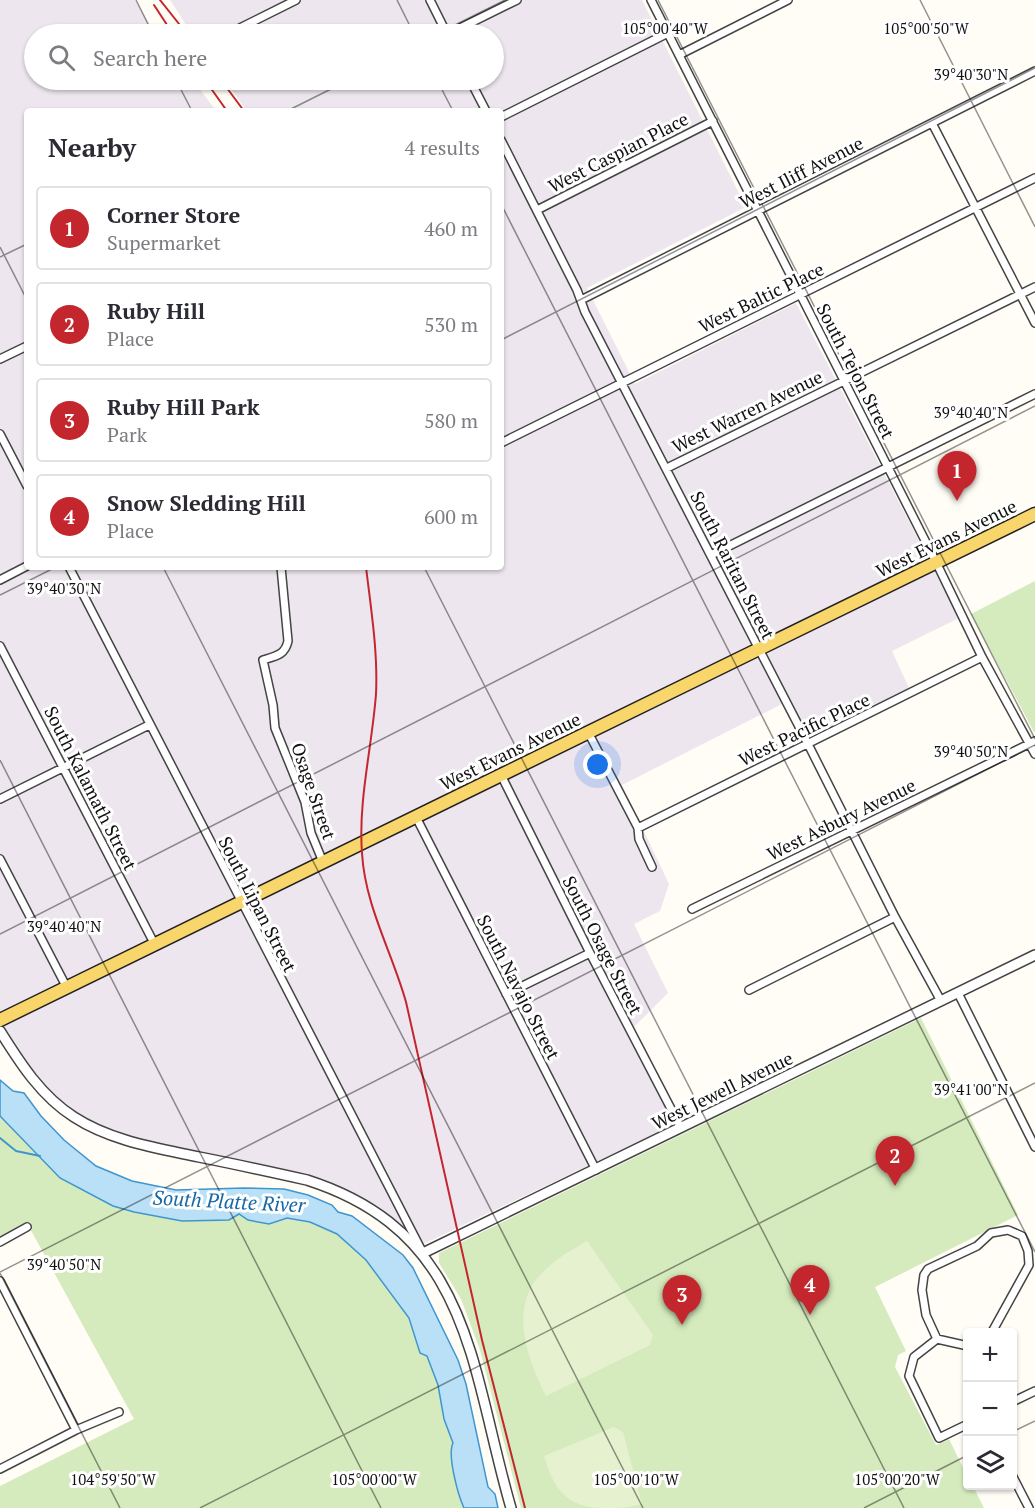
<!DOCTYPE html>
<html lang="en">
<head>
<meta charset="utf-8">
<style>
  :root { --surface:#fff; --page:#f7f7f7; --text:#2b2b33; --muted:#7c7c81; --line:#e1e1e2; --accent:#c4262e }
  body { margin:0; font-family:"PT Serif",serif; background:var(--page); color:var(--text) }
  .controls { position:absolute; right:18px; bottom:18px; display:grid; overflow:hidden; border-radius:6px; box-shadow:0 2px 4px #0004 }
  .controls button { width:54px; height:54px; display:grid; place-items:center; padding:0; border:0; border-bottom:2px solid var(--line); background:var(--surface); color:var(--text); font:30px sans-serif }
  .you { position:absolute; left:598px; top:765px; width:21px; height:21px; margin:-15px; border:4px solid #fff; border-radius:50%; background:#1a73e8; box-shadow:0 0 0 9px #1a73e833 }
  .badge { display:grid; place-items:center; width:39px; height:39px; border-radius:50%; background:var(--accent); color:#fff; font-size:20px; font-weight:700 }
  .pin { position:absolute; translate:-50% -50px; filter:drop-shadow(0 2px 3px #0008) }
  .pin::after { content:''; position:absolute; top:32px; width:21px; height:18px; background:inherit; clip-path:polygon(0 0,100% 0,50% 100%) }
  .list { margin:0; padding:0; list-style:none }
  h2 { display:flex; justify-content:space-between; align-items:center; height:78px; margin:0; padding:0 24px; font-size:26px }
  h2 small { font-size:20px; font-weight:400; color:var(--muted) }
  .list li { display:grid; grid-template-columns:39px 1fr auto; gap:18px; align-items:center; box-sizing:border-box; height:84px; margin:0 12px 12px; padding:0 12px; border:2px solid var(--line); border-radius:6px }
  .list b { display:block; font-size:22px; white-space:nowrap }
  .list p { margin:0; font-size:20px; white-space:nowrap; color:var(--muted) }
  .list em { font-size:20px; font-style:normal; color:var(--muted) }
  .icon { flex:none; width:33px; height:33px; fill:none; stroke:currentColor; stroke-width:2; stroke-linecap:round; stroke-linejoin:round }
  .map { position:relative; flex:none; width:1035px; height:1508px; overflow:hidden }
  .search { position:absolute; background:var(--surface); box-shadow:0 2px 4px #0004; left:24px; top:24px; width:480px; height:66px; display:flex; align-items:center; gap:15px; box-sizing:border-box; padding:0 21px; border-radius:33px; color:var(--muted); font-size:22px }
  .panel { position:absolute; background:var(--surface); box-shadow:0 2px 4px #0004; left:24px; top:108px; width:480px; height:462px; border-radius:6px }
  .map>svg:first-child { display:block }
</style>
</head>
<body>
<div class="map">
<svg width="1035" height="1508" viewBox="0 0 1035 1508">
  <rect width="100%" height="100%" fill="#fffdf5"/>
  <!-- industrial -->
  <path fill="#eee6ef" d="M0,0h135l21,34h-122v46h159l23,31h-189v456h474v-456h-254l-23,-31h270v-46h-302l-22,-34h472l104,207 -159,81 48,96 161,-81 163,315 -67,33 17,37 -107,52 -20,-36 -160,81 47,99 -9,27 -26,13 34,69 -40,40 47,91 -264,126 -33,-31 -42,-23 -34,-13 -165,-35 -38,-12 -31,-21 -68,-80z"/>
  <!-- green -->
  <path fill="#d5ebbd" d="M1035,581v151h-1l-63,-118z
    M921,1018l97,197 -143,72 31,64 -8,4 -3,12 41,78 13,-6 18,37 1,10h5l11,22h-463l-41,-158 -19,-51 -22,-36v-10z
    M0,1116l60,62 53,28 21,6 48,9 57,-7 9,6 21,4 18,-6 23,4 27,12 29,26 43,58 18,38 11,29 6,34 9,24 -1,18 12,47h-464v-22l134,-67 -107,-196 -27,13z"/>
  <!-- pitch -->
  <path fill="#e6f2cf" d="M587,1241l66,94 -3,10 -104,51c-18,-36 -38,-88 -5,-122 13,-14 30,-24 46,-33z
    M614,1427l9,5 19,72c-13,4 -24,4 -37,4 -38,0 -51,-18 -61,-52z"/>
  <!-- water -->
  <path fill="#b9e0f7" stroke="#3f96cf" stroke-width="1.5" d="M0,1080l13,11 11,2 17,23 23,24 32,26 36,15 44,9 68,-2 40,1 24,6 24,10 6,7 14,4 51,39 10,13 45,92 8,24 22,103 7,7 3,14h-34c-6,-13 -17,-53 -11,-65l-9,-24 -6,-34 -11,-29 -7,-3 -11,-35 -43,-58 -29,-26 -27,-12 -23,-4 -18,6 -21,-4 -9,-6 -10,6 -47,1 -48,-9 -21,-6 -53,-28 -60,-62z"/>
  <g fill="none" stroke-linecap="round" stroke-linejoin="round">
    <!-- stream -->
    <path stroke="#3f96cf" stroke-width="2" d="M0,1138l16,13 24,5"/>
    <!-- minor casing -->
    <g stroke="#444" stroke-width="10">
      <path id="minor" d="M430,0l17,34
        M651,0l286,564 45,93 53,97
        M232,32l64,-32
        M448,34l69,-34
        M679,55l109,-55
        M470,80l16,31
        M501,117l167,-84
        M932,123l103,200
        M501,140l76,150 8,22 223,432 87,173 46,84
        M537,210l176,-89
        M581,300l454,-229
        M0,359l27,-13
        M0,434l27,52
        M501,443l534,-265
        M667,468l368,-181
        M711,555l324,-161
        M69,567l354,686
        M281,567l7,74c-3,14 -12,15 -25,19l10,45 2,23 30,74 6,31 12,29
        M0,580l27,-14
        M0,646l155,299
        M588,732l50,96 1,11 13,28
        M501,775l89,178 91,175
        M0,799l149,-74
        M416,817l180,353
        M638,828l344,-171
        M0,859l67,129
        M692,909l343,-168
        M749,990l146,-73
        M958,993l77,154
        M506,994l84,-41
        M0,1242l27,-15
        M0,1281l76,149
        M937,1339l-23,18 -5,19 30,62 29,-14
        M968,1346l-31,-7 -11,-24 -4,-25 2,-15 4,-6 49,-23 14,-13 17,-3 14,6 6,15 1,14 -37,67
        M1012,1402l23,-11
        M0,1469l76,-39 43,-18
        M1012,1475l17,33"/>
    </g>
    <!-- tertiary casing -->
    <g stroke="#444" stroke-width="12">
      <path id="tertiary" d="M0,1031c20,32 41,65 74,86 37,24 83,31 125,40 36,7 72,15 108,23 165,53 163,187 204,328
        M423,1253l612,-298"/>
    </g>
    <!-- primary casing -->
    <g stroke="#222" stroke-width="15">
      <path id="primary" d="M0,1020l1035,-506"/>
    </g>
    <!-- minor -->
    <use href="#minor" stroke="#fff" stroke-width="7"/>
    <!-- tertiary -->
    <use href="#tertiary" stroke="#fff" stroke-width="9"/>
    <!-- primary -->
    <use href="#primary" stroke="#f9d66b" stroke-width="12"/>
    <!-- rail -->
    <path stroke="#c4262e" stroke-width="2" d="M160,0l27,34
      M154,5l19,29
      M205,80l22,31
      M221,80l23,31
      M366,567c5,42 12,85 10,127 -4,53 -18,107 -14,159 3,53 30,99 44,149l76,338 43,168"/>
  </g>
  <!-- ticks -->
  <path fill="none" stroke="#111" stroke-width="1.5" stroke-opacity="0.45" d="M136,0l17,34M397,0l17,34M658,0l377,739M920,0l115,227M437,34l68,-34M176,80l16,31M437,80l16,31M287,111l62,-31M501,204l534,1048M0,247l27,53M0,257l27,-13M501,340l534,-272M163,567l480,941M424,567l480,941M0,595l56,-28M0,760l381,748M0,934l1035,-528M0,1272l1035,-527M0,1273l120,235M1012,1432l23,-11M200,1508l835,-425M864,1508l104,-53"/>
  <g text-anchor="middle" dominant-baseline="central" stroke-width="6" stroke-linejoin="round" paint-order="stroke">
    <!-- street labels -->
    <g font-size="18" fill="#111" stroke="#fff">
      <text transform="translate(618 152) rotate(-27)">West Caspian Place</text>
      <text transform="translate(801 172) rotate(-27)">West Iliff Avenue</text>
      <text transform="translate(761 297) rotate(-26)">West Baltic Place</text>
      <text transform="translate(856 371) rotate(63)">South Tejon Street</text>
      <text transform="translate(747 411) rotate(-26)">West Warren Avenue</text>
      <text transform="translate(946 538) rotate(-26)">West Evans Avenue</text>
      <text transform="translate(733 565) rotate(63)">South Raritan Street</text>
      <text transform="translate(804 729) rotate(-26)">West Pacific Place</text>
      <text transform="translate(510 751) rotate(-26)">West Evans Avenue</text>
      <text transform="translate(91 788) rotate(63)">South Kalamath Street</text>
      <text transform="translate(314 791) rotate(71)">Osage Street</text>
      <text transform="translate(841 819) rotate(-26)">West Asbury Avenue</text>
      <text transform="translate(258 904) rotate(63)">South Lipan Street</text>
      <text transform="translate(603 945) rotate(63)">South Osage Street</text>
      <text transform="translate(519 987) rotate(63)">South Navajo Street</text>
      <text transform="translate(722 1090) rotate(-26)">West Jewell Avenue</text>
    </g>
    <!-- water labels -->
    <g font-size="20" font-style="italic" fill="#1768a6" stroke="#fff">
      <text transform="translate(229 1201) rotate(3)">South Platte River</text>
    </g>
  </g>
  <g font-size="15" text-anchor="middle" fill="#111" stroke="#fff" stroke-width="6" stroke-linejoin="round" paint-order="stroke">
    <text x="665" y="34">105°00'40"W</text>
    <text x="926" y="34">105°00'50"W</text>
    <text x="971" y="80">39°40'30"N</text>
    <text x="971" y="418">39°40'40"N</text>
    <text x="64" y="594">39°40'30"N</text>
    <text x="971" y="757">39°40'50"N</text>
    <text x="64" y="932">39°40'40"N</text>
    <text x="971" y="1095">39°41'00"N</text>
    <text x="64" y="1270">39°40'50"N</text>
    <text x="113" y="1485">104°59'50"W</text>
    <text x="374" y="1485">105°00'00"W</text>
    <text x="636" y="1485">105°00'10"W</text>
    <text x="897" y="1485">105°00'20"W</text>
  </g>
</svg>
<div class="controls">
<button>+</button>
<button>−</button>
<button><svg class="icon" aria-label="layers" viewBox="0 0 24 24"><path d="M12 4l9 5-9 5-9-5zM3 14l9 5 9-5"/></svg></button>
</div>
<div class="you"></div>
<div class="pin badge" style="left:957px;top:501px">1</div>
<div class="pin badge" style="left:895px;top:1186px">2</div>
<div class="pin badge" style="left:682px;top:1325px">3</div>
<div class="pin badge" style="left:810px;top:1315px">4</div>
<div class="search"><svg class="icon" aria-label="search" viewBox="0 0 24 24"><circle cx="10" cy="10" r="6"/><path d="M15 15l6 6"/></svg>Search here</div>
<section class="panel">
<h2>Nearby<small>4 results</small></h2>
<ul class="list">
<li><span class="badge">1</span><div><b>Corner Store</b><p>Supermarket</p></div><em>460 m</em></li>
<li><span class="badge">2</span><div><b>Ruby Hill</b><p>Place</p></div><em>530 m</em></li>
<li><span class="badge">3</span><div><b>Ruby Hill Park</b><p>Park</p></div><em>580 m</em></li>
<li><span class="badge">4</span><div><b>Snow Sledding Hill</b><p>Place</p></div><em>600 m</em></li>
</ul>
</section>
</div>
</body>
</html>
